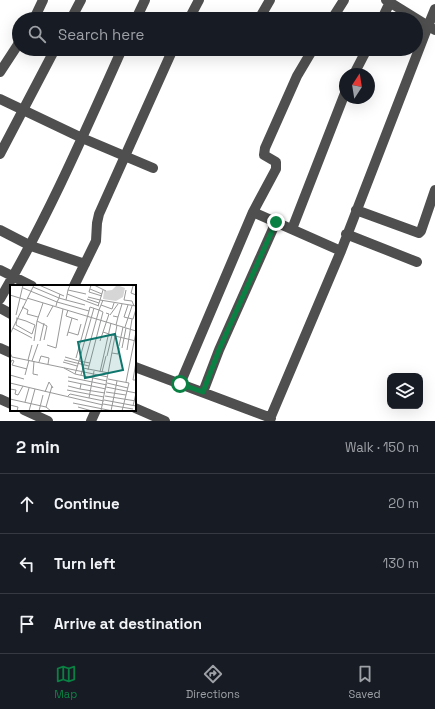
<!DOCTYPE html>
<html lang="en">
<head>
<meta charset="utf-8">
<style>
  :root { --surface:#171b24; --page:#242831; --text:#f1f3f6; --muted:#9ea1a6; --line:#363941; --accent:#0b8043 }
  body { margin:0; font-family:"Space Grotesk",sans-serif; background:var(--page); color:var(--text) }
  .controls { position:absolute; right:12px; bottom:12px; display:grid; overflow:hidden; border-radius:8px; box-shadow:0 4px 16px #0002 }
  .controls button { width:36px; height:36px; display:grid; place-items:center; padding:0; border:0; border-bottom:1px solid var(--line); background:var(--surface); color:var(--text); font:20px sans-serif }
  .compass { position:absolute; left:339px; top:68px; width:36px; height:36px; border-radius:50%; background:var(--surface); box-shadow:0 4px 16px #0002; rotate:12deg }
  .stop { position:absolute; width:12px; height:12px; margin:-9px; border:3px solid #0b8043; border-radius:50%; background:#fff }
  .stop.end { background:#0b8043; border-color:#fff; box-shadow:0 1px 4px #0008 }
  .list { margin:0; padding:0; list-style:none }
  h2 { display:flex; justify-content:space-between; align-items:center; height:52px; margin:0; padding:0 16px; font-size:17px }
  h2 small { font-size:13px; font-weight:400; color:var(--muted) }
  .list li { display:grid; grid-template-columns:26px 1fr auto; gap:12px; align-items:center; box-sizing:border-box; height:60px; padding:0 16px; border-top:1px solid var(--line) }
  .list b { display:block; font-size:15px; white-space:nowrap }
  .list em { font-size:13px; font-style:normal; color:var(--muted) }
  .icon { flex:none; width:22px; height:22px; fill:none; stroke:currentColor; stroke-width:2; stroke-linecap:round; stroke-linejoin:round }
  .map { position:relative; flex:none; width:435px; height:421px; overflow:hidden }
  .search { position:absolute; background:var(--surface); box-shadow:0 4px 16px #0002; left:12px; right:12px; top:12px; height:44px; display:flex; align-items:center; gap:10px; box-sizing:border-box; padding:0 14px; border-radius:22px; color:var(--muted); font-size:15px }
  .sheet { height:232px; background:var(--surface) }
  nav { display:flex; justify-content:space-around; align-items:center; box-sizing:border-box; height:56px; border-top:1px solid var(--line); background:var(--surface); font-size:11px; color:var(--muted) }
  nav a { display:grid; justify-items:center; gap:2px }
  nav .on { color:var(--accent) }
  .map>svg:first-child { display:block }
</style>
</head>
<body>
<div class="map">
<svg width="435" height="421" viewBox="0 0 435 421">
  <rect width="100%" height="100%" fill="#fff"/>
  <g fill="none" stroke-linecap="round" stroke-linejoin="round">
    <!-- minor -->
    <path stroke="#4f4f4f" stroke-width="10" d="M386,0l42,26 7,-17
      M34,19l9,-19
      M71,19l10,-19
      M136,19l9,-19
      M189,19l10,-19
      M259,19l11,-19
      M332,19l12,-19
      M382,19l8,-17
      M0,72l19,-29
      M354,74l13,-25
      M0,99l82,39 71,30
      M0,154l55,-105
      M356,210l63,23 2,-2 14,-41
      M253,212l88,39
      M292,229l53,-136
      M0,230l31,16 54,18
      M346,234l71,28
      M0,270l32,16
      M74,286l22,-45 1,-18 2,-9 74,-165
      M0,299c47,-80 84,-165 122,-250
      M0,308l11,6
      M0,348l11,5
      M135,367l136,51
      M180,384l73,-172 23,-43v-7l-12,-7 1,-7 32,-72 16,-27
      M203,392l16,-42 57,-128
      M0,399l11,5
      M135,408l30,13
      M24,410l24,11
      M91,421l5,-11
      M269,421l72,-170 87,-225 7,4"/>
  </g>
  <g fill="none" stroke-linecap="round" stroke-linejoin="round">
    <!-- route -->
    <path stroke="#0b8043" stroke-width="5" d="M180,384l23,8 16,-42 57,-128"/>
  </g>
  <!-- overview -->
  <g transform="translate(10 285)">
    <rect width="126" height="126" fill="#fff"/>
    <path d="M107,0l8,3 -2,9 -7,4 -13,-2 1,-8 8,-1z" fill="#d6d6d6"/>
    <path fill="none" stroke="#999" stroke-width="1" d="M29,0l25,11M60,0l-2,5 18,4M81,0l-2,7 13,4M84,0l12,6M123,1l-2,7 5,2M23,2l26,11 1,-4M13,3l34,14 -1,4M80,4l12,5M58,5l-2,10 19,5M93,5l-3,10 36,6M116,5l-2,10 8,1 2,5M57,9l32,12M0,10l16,5M78,12l12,3 -2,6M17,13l109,33M77,14l12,4M56,15l-7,-2 -2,4 32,9 1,-4 9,3 4,-10M33,18l-6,18 10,5 -3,14M91,20l11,4 2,-6M118,20l-4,12 4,1 4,-12M12,22l6,3 -1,4 11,3M58,25l-2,6 12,4M6,30l7,-30M100,30l8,-11M103,31l5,1 -2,8M37,32l6,-11M108,32l4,-13M6,33l10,3 9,4 -3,9 -16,-9 1,-6M115,42l3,-9 5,1 3,-10M3,43l19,10M58,47l10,3 3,-11M93,47l12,4 2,-11M0,49l24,-49M57,51l5,-18M24,56l3,-20M30,56l4,-18M90,56l9,-27 -3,-1M37,60l9,3 7,-39M109,61l4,-19M112,63l4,-20M117,65l5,-31M0,68l2,4 96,20M102,68l6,1 1,-6M97,71l5,-21M66,73l13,-47M18,75l4,-15M54,75l25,6M22,76l6,-17M24,76l-1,13 5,1M29,77l2,-6 8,2 -1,6M53,77l14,4M126,77l-3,18h3M80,78l-11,-2 15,-53M0,79l2,-4 2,1 -2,4 15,4M54,83l11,6 4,-13 -14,-4M73,83l26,5M90,87l11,-49M92,87l4,-16M65,89l32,7M0,90l14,4M15,90l4,-15M71,90l18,-65 4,2 -15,58M58,92l39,8M98,94l21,4 -7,28M58,96l38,8M116,97l10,-50M0,98l93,22M97,98l21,5M71,99l-1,5 25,4M58,101l12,3M96,102l30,6M0,104l6,1 -1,4 3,1 5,-9M57,105l37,7M35,107l4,-10 4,6M96,107l20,3M58,111l2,-2 19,4 5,-27M95,111l31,5M79,113l15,3M0,114l36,8 5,4M94,115l32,6M15,117l4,-14M63,118l40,8M93,119l30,5M0,120l8,2 -1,4M123,121l3,-13M36,122l6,-21M68,122l14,4M19,126l6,-22M29,126l4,-16M91,126l14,-75 21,5M101,126l6,-30"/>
    <path fill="#0f766e" fill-opacity="0.15" stroke="#0f766e" stroke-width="2" d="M105,49l8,36 -38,8 -7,-36z"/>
    <rect width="126" height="126" fill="none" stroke="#000" stroke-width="2"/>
  </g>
</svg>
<div class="controls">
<button><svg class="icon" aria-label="layers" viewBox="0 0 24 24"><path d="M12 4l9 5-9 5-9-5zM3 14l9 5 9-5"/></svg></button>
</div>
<svg class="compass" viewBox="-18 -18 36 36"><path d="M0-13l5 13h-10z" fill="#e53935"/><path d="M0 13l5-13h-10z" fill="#9ea1a6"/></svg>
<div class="stop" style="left:180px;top:384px"></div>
<div class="stop end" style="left:276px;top:222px"></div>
<div class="search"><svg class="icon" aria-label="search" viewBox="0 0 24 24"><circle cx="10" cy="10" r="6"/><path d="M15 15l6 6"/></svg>Search here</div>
</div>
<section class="sheet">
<h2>2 min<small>Walk · 150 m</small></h2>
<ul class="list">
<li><svg class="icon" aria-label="ahead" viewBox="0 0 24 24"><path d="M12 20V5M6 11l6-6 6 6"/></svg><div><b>Continue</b></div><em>20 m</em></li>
<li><svg class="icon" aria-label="left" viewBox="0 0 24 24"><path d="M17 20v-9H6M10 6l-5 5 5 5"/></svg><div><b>Turn left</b></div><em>130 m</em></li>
<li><svg class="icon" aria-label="arrive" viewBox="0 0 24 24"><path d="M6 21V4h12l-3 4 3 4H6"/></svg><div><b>Arrive at destination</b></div></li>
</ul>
</section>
<nav>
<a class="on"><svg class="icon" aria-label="map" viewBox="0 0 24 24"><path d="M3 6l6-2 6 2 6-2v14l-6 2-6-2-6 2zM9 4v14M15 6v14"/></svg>Map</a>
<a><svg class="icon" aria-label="directions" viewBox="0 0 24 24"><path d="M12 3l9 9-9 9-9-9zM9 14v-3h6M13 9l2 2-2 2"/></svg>Directions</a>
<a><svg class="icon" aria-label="saved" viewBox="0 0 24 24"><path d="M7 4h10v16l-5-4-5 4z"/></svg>Saved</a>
</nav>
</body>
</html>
